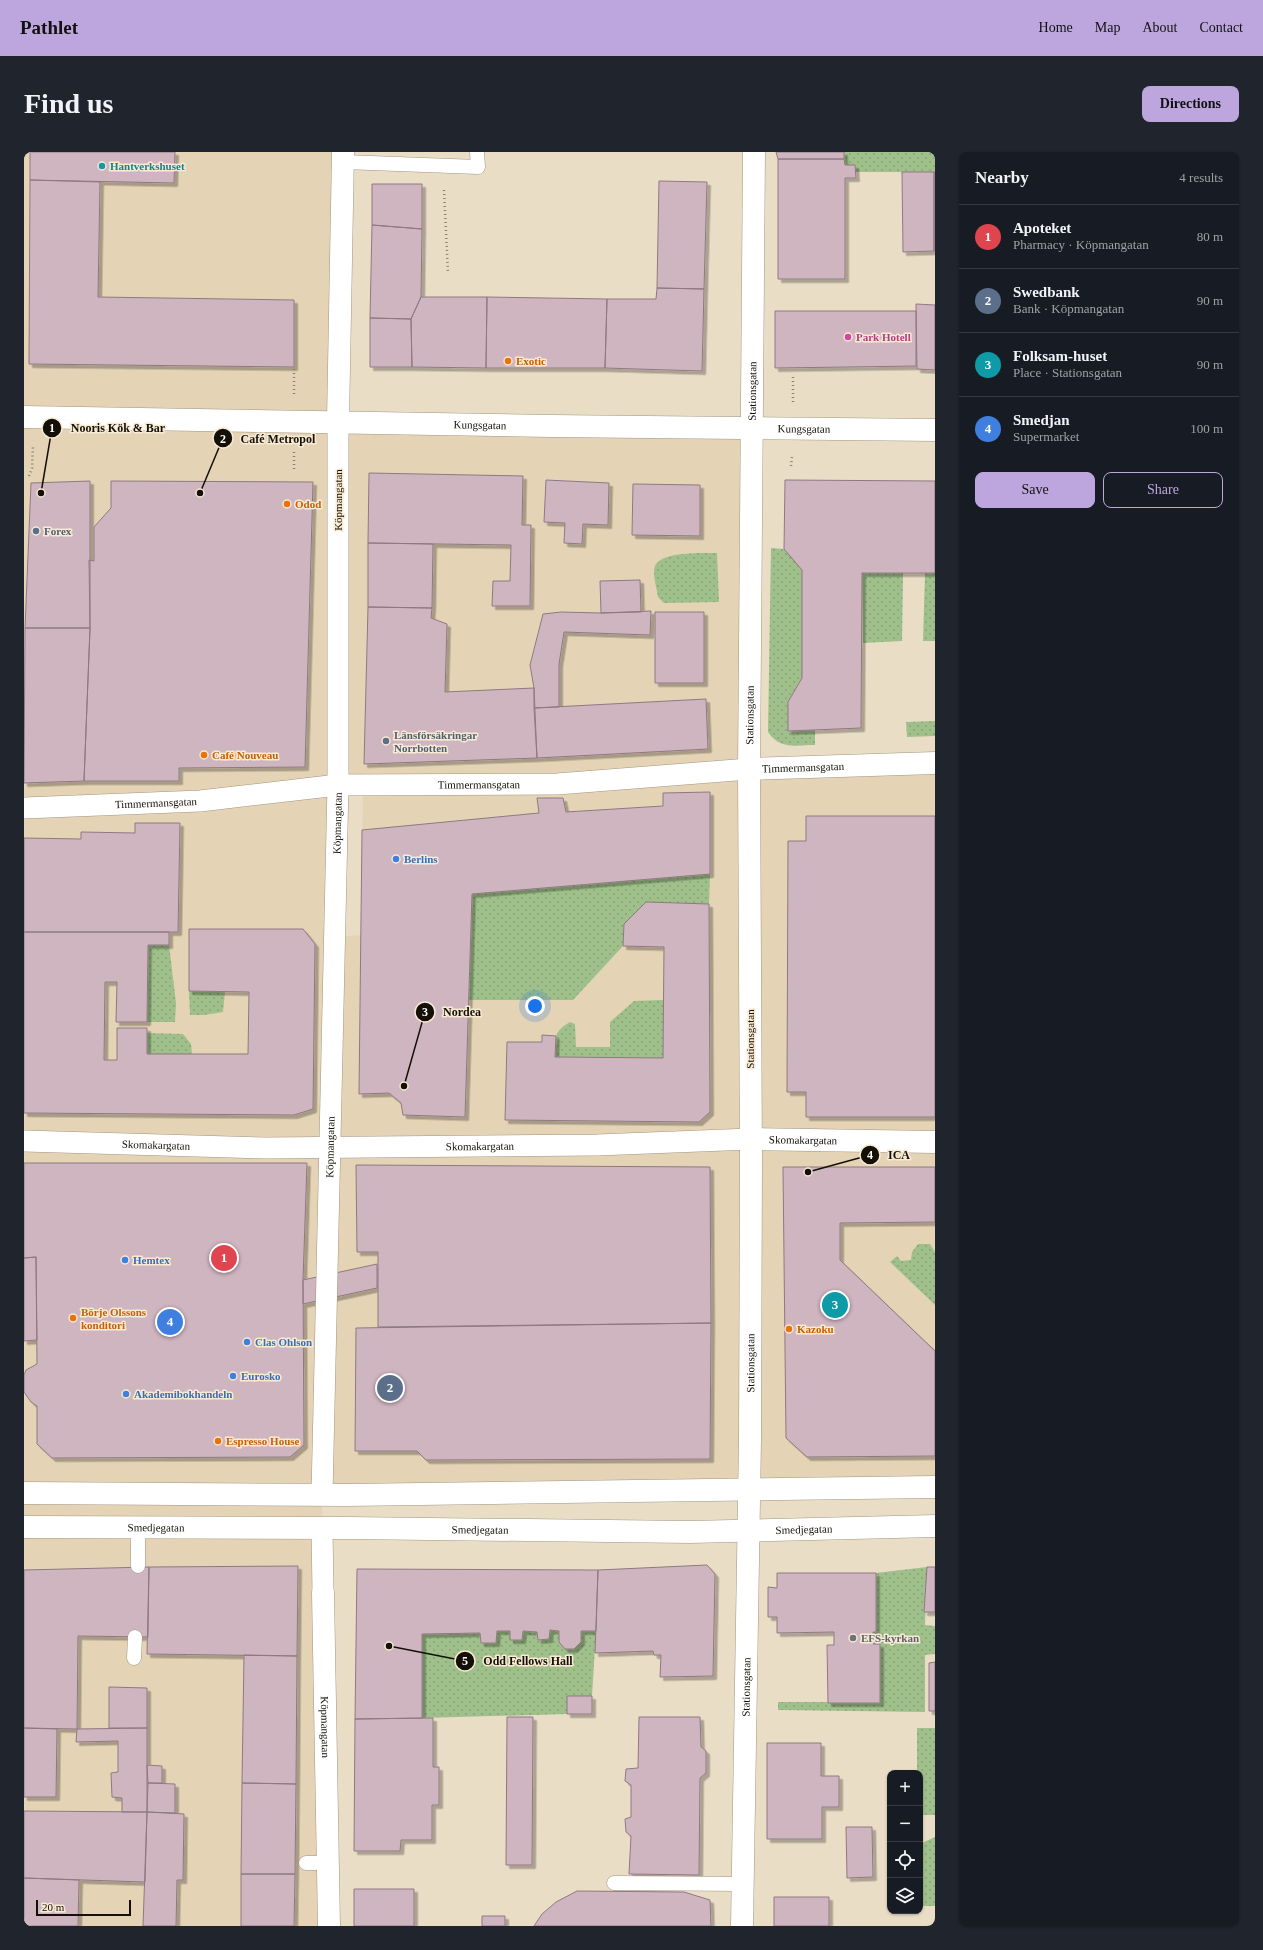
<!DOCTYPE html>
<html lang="en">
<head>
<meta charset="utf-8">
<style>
  :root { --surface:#171b24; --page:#20242c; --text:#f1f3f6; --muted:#9ea1a6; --line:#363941; --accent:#bda6dd }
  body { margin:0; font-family:"Times New Roman",serif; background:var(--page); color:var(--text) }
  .controls { position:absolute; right:12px; bottom:12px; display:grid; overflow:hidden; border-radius:8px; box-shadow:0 1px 3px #0004 }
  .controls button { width:36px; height:36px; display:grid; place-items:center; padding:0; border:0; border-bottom:1px solid var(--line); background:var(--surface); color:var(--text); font:20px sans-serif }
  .scale { position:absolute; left:12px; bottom:10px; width:95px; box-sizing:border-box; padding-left:4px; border:2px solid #141008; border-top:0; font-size:11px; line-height:14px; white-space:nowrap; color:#141008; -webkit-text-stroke:3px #f8ead3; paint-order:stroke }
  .you { position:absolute; left:511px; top:854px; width:14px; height:14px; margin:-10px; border:3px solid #fff; border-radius:50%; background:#1a73e8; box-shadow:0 0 0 6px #1a73e833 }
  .badge { display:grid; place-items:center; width:26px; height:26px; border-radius:50%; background:var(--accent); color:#fff; font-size:13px; font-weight:700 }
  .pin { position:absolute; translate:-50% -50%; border:2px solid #fff; box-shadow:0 1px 4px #0006 }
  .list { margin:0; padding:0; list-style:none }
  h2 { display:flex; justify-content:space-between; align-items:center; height:52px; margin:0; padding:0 16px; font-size:17px }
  h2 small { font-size:13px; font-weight:400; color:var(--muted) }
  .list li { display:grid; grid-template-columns:26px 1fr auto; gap:12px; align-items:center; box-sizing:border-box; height:64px; padding:0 16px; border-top:1px solid var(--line) }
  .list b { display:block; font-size:15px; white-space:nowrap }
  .list p { margin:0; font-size:13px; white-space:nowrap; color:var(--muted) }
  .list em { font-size:13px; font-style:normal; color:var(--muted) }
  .actions { display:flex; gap:8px; padding:12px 16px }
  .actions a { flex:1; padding:9px 0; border:1px solid var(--accent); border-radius:8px; text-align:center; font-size:14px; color:var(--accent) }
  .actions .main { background:var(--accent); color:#111 }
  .icon { flex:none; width:22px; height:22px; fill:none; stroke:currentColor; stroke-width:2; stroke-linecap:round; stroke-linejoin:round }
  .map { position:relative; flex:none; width:911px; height:1774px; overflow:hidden; border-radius:8px }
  header { display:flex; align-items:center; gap:24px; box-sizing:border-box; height:56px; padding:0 20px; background:var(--accent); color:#111 }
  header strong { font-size:19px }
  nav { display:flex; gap:22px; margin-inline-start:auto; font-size:14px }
  .intro { display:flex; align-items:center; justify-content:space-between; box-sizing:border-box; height:96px; padding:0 24px }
  h1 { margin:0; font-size:28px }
  .button { padding:10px 18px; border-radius:8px; background:var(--accent); color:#111; font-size:14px; font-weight:700 }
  main { display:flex; gap:24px; padding:0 24px }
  aside { flex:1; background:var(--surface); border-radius:8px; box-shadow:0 1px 3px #0004 }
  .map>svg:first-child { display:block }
</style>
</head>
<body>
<header>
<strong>Pathlet</strong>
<nav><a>Home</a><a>Map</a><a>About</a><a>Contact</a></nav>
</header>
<div class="intro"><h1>Find us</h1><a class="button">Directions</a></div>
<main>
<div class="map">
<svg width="911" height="1774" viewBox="0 0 911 1774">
  <defs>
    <pattern id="grass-dots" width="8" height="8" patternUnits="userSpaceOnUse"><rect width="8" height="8" fill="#9fc08a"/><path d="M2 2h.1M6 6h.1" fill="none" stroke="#88a476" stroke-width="1.8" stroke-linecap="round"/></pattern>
    <filter id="shadow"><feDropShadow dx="3.5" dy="3.5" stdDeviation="0" flood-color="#0004"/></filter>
  </defs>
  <rect width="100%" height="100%" fill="#eaddc6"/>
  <!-- built -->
  <path fill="#e4d3b5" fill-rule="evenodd" d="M0,0h316l-1,269 411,7 -1,342 186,-4v720l-613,9 6,431h-304zM313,633h26l-2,150 -26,2z"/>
  <!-- grass -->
  <path fill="url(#grass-dots)" d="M820,0h91v20h-79l-1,-7h-10z
    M747,396l13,1 18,21v108l-14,24 1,29 26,-1v15c-19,0 -35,5 -47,-13z
    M693,401l2,49 -55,1 -6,-6c-1,-8 -6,-23 -3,-31 6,-15 49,-13 62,-13z
    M838,421h41l-1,68 -39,2z
    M901,421h10v68h-12z
    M911,569v15l-28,1 -1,-15z
    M686,722l-1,30 -63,-1 -22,21 -1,22 -50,54h-104l3,-106z
    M124,793h21l7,58 -1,19h-28z
    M165,839l36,1 -2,20 -19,3h-14z
    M639,848v58l-108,-1c1,-20 -3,-24 15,-35l5,2 1,23h34v-25l24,-21z
    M123,881l36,1 8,10 1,10h-45z
    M894,1092h12l5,8v53l-45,-43 7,-6 4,5 10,-1 1,-8z
    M903,1415l-2,58 10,1v28l-10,1v57l-147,-2v-8h102v-58h-7v-12h3v-59z
    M526,1478l9,1 6,18h9l7,-7v-11h15l-4,65h-25v18l-145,4v-84l58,-1 1,10h15l1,-12h13l1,9h11l1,-9 14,1 1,8 11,-1z
    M893,1576h18v87h-15v-42h-3z
    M911,1685v69h-15v-62z"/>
  <!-- building -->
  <path fill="#cfb5c0" stroke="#907882" filter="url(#shadow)" d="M6,0h145l-1,31 -144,-3z
    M752,0h68v7h-66z
    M754,7h66l1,6h10l1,13h-11v101h-67z
    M878,20h32v79l-31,1z
    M910,20h1v79h-1z
    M6,28l70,2 -2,115 196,3v67l-265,-3z
    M635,29l48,1 -3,107 -47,-1z
    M348,32h50v45l-50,-4z
    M348,73l50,4 -1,68 -10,22 -41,-1z
    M633,136l47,1 -2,82 -97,-3 2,-69h49z
    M397,145h66l-1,71 -74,-1 -1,-48z
    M463,145l120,2 -2,69h-119z
    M892,152l19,1v65l-18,-1z
    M751,159h141v55l-141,2z
    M346,166l41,1 1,48h-42z
    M345,321l154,3 -1,49h9l-1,81h-38l1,-25h17l1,-36 -143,-2z
    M522,328l63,3 -1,42 -25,-1 -1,20 -18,-1 1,-20 -21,-1z
    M761,328l150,1v92h-73l-1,155 -73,3v-29l14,-24v-108l-18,-21z
    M66,329v147h-65l6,-145z
    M87,329l202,1 -8,285 -126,1v13h-95l6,-153 -1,-68 5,1v-34l17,-19z
    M609,332l67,1v51l-68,-1z
    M344,391l65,1 -1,64 -64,-1z
    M616,428l1,32 -40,1 -1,-32z
    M344,455l64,1 -1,10 16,6 -2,68 89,-4 3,70 -173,6z
    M627,459l-1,24 -86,-3 -5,32v43l-25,1v-20l-4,-23 13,-51 18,-2 40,1z
    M631,460h49v71h-49z
    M1,476h65l-6,153 -60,2z
    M682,547l2,50 -171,9 -3,-50z
    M686,640v82l-238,20 -7,223 -62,-2 -2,-12 -12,-10 -30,1 3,-264 177,-17 -2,-15h26l3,14 97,-6v-13z
    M782,664h129v301h-129v-25h-19l1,-251h18z
    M111,671h45l-2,109h-154v-94l57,1v-7l54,1z
    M622,750l63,2 1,208 -11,10 -194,-2 2,-78h35v-7l14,1 -1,21 108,1 1,-111 -41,-1 1,-22z
    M165,777h114l12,15 -2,165 -19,6 -270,-2v-181h145v13h-21l-1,77h-31l1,-40h-12l-1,78h13v-32h30v26h101l1,-62 -60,-1z
    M0,1011h283l-4,117 1,165 -14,12 -238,1 -15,-14v-38l-6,-4 -7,-10v-17l2,-5 11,-6 -1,-107 -12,1z
    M332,1013l354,2 1,156 -333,4v-75h-21z
    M759,1015h152v55l-95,1v37l95,91v105l-128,1 -21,-19z
    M12,1105l1,83 -13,1v-83z
    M353,1112v24l-74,16v-24z
    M687,1171l-1,136 -284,1 -9,-9h-62l1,-123z
    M683,1413l8,9 -2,102 -53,1 1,-22h-7l-1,-4 -58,2 3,-83z
    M274,1414l-1,90 -150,-2 2,-87z
    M125,1415l-1,70 -70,-1 -1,93 -53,-1v-158z
    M903,1415h8v45h-11z
    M333,1417l241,1 -2,61h-15v11l-7,7h-9l-6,-7v-11l-9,-1 -1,9 -11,1 -1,-8 -14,-1 -1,9h-12v-9h-13l-1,12h-15l-1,-10 -58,1v84l-67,1z
    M753,1421h99v59h-3v12h7v59h-52l-1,-58h7v-13l-57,1v-16h-9v-30l9,1z
    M220,1503l53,1 -1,128 -54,-1z
    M911,1510v49h-6v-48z
    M85,1535l38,1v40h-38z
    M543,1544h25v18h-25z
    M483,1565h26l-1,148h-26z
    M615,1565h61l1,30 5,4v22l-6,5 -1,97 -70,-1 2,-38 -5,-4 -1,-13 6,-2v-32l-6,-4 1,-12 12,-1z
    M409,1566v49h6v38h-7v35h-31l-1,11h-46l1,-132z
    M0,1576l33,1 -1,68h-32z
    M123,1576v84h-25v-14l-10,-1 -1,-24 7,-1v-31l-42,1 1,-13z
    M743,1591h54v33h18v31h-17v32h-55z
    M123,1613l15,1v17h-14z
    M124,1631l27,1v29l-28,-1z
    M218,1631l54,1 -1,90h-54z
    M0,1659l123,1 -2,70 -121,-4z
    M123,1660l37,2 -1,66h-6l-1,46h-33z
    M822,1675h26l1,50 -26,1z
    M217,1722h54l-1,52h-53z
    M0,1726l55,2 -1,46h-54z
    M330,1737h60v37h-60z
    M553,1739l107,1 26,8 1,26h-177l8,-12 14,-12z
    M750,1745h55v29h-55z
    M458,1764h23v10h-23z"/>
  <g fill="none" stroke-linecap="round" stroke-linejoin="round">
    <!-- service casing -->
    <g stroke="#a29681" stroke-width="15">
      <path id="service" d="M319,10l135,5 -1,-15
        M114,1414v-39
        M110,1506l1,-21
        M282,1711h22
        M590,1731l129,1"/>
    </g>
    <!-- pedestrian casing -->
    <g stroke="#a29681" stroke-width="22">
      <g id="pedestrian">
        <path id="s1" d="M0,656l176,-7 138,-16 219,-1 192,-15"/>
        <path id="s2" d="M0,989l242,7 331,-3 154,-6"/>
        <path id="s3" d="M298,1343l16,-710v-364"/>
        <path d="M298,1376l1,65"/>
      </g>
    </g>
    <!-- minor casing -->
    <g stroke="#a29681" stroke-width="23">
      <g id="minor">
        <path d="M314,269l5,-269"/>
        <path id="s4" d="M725,617l186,-6"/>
        <path id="s5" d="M727,987l184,3"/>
        <path id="s6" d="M299,1441l6,333"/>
        <path id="s7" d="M718,1774l8,-487 1,-277 -2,-393 5,-617"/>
      </g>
    </g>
    <!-- tertiary casing -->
    <g stroke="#a29681" stroke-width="23">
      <g id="tertiary">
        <path id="s8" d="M0,265l527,9 384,4"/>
      </g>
    </g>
    <!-- secondary casing -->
    <g stroke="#a29681" stroke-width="23">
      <g id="secondary">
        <path d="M0,1341l324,2 587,-8"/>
        <path id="s9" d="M0,1375l325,1 341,4 245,-6"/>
      </g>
    </g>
    <!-- path -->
    <path stroke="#8a8171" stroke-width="2.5" stroke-dasharray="1 3" stroke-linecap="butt" d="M420,38l4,83
      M270,217v25
      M769,250v-26
      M767,314l1,-9
      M270,317v-20
      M5,324l3,-8 1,-22"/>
    <!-- service -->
    <use href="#service" stroke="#fff" stroke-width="14"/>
    <!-- pedestrian -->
    <use href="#pedestrian" stroke="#fff" stroke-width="21"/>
    <!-- minor -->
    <use href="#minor" stroke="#fff" stroke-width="22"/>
    <!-- tertiary -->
    <use href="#tertiary" stroke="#fff" stroke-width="22"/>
    <!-- secondary -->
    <use href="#secondary" stroke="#fff" stroke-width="22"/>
  </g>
  <!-- markers -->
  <circle fill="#0f9aa8" stroke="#f8ead3" stroke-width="1.5" cx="78" cy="14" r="4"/>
  <circle fill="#d1479c" stroke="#f8ead3" stroke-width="1.5" cx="824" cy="185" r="4"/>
  <g fill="#e8710a" stroke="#f8ead3" stroke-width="1.5">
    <circle cx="484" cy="209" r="4"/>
    <circle cx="263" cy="352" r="4"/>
    <circle cx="180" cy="603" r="4"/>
    <circle cx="49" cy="1166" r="4"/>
    <circle cx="765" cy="1177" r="4"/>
    <circle cx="194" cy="1289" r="4"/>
  </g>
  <g fill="#5c6f8a" stroke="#f8ead3" stroke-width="1.5">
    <circle cx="12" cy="379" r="4"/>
    <circle cx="362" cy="589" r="4"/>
  </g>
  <g fill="#3f7fe0" stroke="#f8ead3" stroke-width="1.5">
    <circle cx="372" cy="707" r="4"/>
    <circle cx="101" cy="1108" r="4"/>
    <circle cx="223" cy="1190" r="4"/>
    <circle cx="209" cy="1224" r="4"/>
    <circle cx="102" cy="1242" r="4"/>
  </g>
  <circle fill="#6b7280" stroke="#f8ead3" stroke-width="1.5" cx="829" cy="1486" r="4"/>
  <g text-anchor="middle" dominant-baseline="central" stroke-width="3" stroke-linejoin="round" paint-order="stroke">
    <!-- culture labels -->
    <g font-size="11" font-weight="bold" fill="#0d838f" stroke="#f8ead3" text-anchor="start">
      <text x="86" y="14">Hantverkshuset</text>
    </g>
    <!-- hotel labels -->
    <g font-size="11" font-weight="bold" fill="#b23c85" stroke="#f8ead3" text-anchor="start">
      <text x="832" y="185">Park Hotell</text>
    </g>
    <!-- food labels -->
    <g font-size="11" font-weight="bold" fill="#c56008" stroke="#f8ead3" text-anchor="start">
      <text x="492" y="209">Exotic</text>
      <text x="271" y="352">Odod</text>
      <text x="188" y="603">Café Nouveau</text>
      <text x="57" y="1160">Börje Olssons<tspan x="57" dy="13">konditori</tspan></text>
      <text x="773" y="1177">Kazoku</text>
      <text x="202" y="1289">Espresso House</text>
    </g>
    <!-- street labels -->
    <g font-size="11" fill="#141008" stroke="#f8ead3">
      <text stroke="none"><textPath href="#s7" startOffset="1535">Stationsgatan</textPath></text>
      <text stroke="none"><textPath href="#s8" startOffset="456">Kungsgatan</textPath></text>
      <text stroke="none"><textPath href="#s8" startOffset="780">Kungsgatan</textPath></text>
      <text transform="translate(314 348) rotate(-90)">Köpmangatan</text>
      <text stroke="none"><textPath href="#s7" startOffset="1211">Stationsgatan</textPath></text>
      <text stroke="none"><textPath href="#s4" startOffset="54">Timmermansgatan</textPath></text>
      <text stroke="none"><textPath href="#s1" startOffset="456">Timmermansgatan</textPath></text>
      <text stroke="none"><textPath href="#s1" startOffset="132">Timmermansgatan</textPath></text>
      <text stroke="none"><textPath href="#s3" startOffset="672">Köpmangatan</textPath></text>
      <text transform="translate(726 887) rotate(-90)">Stationsgatan</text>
      <text stroke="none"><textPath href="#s5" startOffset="52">Skomakargatan</textPath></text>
      <text stroke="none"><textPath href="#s2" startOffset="132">Skomakargatan</textPath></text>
      <text stroke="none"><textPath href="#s2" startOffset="456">Skomakargatan</textPath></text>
      <text stroke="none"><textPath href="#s3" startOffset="348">Köpmangatan</textPath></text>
      <text stroke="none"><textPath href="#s7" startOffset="563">Stationsgatan</textPath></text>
      <text stroke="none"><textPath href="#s9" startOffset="132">Smedjegatan</textPath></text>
      <text stroke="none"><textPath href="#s9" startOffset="456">Smedjegatan</textPath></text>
      <text stroke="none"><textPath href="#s9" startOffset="780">Smedjegatan</textPath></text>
      <text stroke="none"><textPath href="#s7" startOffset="239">Stationsgatan</textPath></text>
      <text stroke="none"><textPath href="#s6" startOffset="134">Köpmangatan</textPath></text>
    </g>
    <!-- service labels -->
    <g font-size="11" font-weight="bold" fill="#4e5e75" stroke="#f8ead3" text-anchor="start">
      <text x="20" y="379">Forex</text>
      <text x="370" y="583">Länsförsäkringar<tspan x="370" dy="13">Norrbotten</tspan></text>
    </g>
    <!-- shop labels -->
    <g font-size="11" font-weight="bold" fill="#366cbe" stroke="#f8ead3" text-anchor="start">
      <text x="380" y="707">Berlins</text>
      <text x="109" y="1108">Hemtex</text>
      <text x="231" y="1190">Clas Ohlson</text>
      <text x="217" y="1224">Eurosko</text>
      <text x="110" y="1242">Akademibokhandeln</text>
    </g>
    <!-- worship labels -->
    <g font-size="11" font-weight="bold" fill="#5b616d" stroke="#f8ead3" text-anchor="start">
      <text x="837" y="1486">EFS-kyrkan</text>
    </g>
  </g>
  <!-- callouts -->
  <path fill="none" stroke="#141008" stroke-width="1.5" d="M17 341L28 276M176 341L199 286M380 934L401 860M784 1020L846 1003M365 1494L441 1509"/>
  <g fill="#141008" stroke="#f8ead3" stroke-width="1.5">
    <circle cx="17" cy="341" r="4"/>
    <circle cx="176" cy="341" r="4"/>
    <circle cx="380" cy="934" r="4"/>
    <circle cx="784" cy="1020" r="4"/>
    <circle cx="365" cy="1494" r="4"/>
    <circle cx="28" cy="276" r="10"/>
    <circle cx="199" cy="286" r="10"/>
    <circle cx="401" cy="860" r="10"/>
    <circle cx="846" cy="1003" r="10"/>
    <circle cx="441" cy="1509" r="10"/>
  </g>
  <g font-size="12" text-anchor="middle" font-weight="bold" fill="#fff">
    <text x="28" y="280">1</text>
    <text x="199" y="291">2</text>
    <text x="401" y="864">3</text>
    <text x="846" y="1007">4</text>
    <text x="441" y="1513">5</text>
  </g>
  <g font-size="12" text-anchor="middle" font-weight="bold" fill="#141008" stroke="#f8ead3" stroke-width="3" stroke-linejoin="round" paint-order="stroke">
    <text x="94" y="280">Nooris Kök &amp; Bar</text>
    <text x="254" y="291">Café Metropol</text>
    <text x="438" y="864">Nordea</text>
    <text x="875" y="1007">ICA</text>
    <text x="504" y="1513">Odd Fellows Hall</text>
  </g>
</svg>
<div class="controls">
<button>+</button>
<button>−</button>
<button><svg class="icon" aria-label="locate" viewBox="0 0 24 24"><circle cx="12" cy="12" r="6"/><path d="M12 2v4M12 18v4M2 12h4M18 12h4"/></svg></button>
<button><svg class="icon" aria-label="layers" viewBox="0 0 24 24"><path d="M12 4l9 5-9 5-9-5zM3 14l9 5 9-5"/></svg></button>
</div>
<div class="scale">20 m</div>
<div class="you"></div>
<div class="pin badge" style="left:200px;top:1106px;background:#e0444e">1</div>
<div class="pin badge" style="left:366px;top:1236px;background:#5c6f8a">2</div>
<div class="pin badge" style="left:811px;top:1153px;background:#0f9aa8">3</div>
<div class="pin badge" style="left:146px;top:1170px;background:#3f7fe0">4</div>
</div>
<aside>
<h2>Nearby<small>4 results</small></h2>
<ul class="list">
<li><span class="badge" style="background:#e0444e">1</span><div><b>Apoteket</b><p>Pharmacy · Köpmangatan</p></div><em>80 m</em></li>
<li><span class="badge" style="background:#5c6f8a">2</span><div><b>Swedbank</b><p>Bank · Köpmangatan</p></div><em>90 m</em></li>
<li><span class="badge" style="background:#0f9aa8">3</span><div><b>Folksam-huset</b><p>Place · Stationsgatan</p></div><em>90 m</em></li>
<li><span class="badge" style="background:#3f7fe0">4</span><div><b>Smedjan</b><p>Supermarket</p></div><em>100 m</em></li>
</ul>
<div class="actions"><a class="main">Save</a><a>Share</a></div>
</aside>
</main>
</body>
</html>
